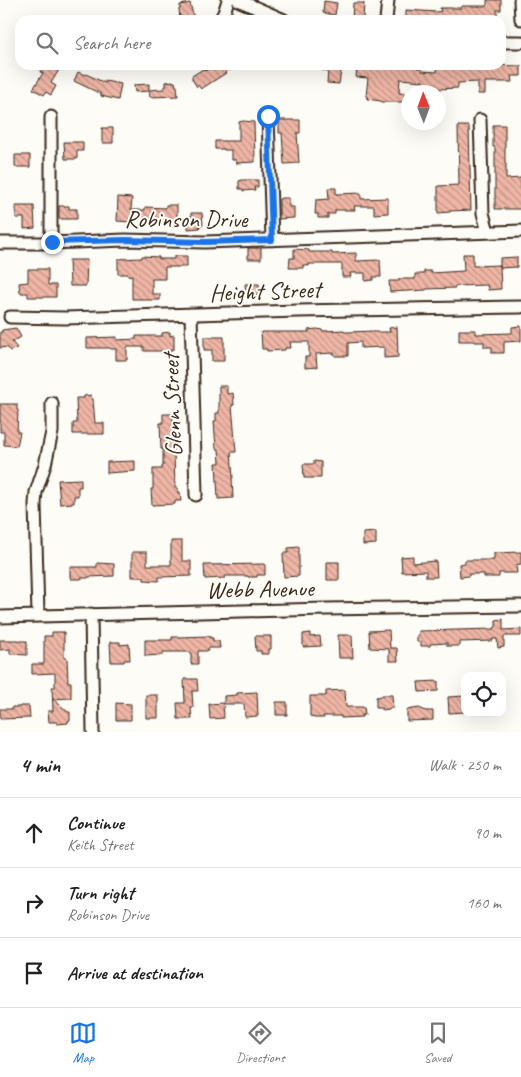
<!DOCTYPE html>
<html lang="en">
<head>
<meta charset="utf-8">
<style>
  :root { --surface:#fff; --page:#f2f2f2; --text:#202124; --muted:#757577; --line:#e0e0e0; --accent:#1a73e8 }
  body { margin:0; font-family:Caveat,sans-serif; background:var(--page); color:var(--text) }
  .controls { position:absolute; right:15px; bottom:15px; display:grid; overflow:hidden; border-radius:10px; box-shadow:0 5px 20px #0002 }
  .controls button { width:45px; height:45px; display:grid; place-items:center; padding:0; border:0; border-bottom:1px solid var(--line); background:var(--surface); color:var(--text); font:25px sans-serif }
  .compass { position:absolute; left:401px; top:85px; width:45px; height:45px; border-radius:50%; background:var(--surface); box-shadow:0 5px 20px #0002; rotate:359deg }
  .stop { position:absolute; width:15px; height:15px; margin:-11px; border:4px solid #1a73e8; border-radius:50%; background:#fff }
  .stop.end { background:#1a73e8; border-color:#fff; box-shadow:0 1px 5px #0008 }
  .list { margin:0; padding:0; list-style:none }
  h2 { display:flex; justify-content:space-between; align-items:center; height:65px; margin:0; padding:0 20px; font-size:21px }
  h2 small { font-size:16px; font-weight:400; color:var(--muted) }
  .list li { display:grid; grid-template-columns:32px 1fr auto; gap:15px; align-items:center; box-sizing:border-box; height:70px; padding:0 20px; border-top:1px solid var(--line) }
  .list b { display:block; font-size:19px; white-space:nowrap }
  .list p { margin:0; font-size:16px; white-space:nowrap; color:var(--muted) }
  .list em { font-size:16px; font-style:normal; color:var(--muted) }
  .icon { flex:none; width:28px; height:28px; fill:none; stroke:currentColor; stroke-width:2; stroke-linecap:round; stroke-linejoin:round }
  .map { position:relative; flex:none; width:521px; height:732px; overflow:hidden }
  .search { position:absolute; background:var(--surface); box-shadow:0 5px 20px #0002; left:15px; right:15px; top:15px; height:55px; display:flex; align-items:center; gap:12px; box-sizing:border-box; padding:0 18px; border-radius:15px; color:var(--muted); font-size:19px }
  .sheet { height:275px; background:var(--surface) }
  nav { display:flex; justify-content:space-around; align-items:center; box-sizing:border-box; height:70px; border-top:1px solid var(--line); background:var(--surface); font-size:14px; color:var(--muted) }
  nav a { display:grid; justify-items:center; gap:2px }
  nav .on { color:var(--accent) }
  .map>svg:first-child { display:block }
</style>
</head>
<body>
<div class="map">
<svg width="521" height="732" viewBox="0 0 521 732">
  <defs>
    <pattern id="building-back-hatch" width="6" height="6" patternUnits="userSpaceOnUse" patternTransform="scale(1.25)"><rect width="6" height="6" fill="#efb6a6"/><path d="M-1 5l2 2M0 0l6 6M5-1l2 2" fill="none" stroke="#c39487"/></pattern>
  </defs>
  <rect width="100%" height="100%" fill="#fdfcf7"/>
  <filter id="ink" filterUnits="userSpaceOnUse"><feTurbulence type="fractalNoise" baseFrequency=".02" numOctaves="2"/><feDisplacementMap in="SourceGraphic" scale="10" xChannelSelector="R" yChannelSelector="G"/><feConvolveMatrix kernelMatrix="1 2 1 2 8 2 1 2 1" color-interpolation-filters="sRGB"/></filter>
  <g filter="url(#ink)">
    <!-- building -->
    <path fill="url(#building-back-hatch)" stroke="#3b2a1e" d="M487,0h14v10h-4v10h-91v-10l31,2 4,-1 -1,-3h21v-2h26z
      M324,1l13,2 -2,12 -12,-2z
      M190,3l4,16 -14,1 -1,-11h1v-4z
      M353,3h11l-1,17h-11z
      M31,65h31l-11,18 5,3 -5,9 -5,-3 -2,3 -11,-6 10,-16 -3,-1 1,-2z
      M214,65h20l-8,8 -25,16 -3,-4 -1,2 -5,-8v-3l11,-7 2,2z
      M322,65h20l-3,19 -12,-1 1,-12 -7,-1z
      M364,65h53v3h5v3l15,1v-7h11v2l19,-1v-1h7v1h15v-1l32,1v10h-10l1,6h-27v12h-7v-12l-20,1v5l-21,1v3h-14v-11l-23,-2 -1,14h6v9h-24v-1l-14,-2 1,-3h-2l2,-18 -12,-1 1,-11h7z
      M78,72l7,3 1,-1 19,9v-2l16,3 -3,16 -17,-4v-2l-27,-13z
      M173,81v1h2l1,4h1l1,10 -28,1 -1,-6 -14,1 -1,-7 15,-1v6l15,-1v-2h2v-5z
      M279,120h21v13h-3l2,30 -15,1 -2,-31h-3z
      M243,121l11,1 1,40 -19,1v-3h-4v-2h-1v-8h-7v-1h-9v-8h24v-19z
      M493,125h12v39h1v15l15,-1v31h-26v-62h-2z
      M458,126h11l2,84 -21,1v1l-12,1v-27l21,-1z
      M102,128h11v15h-11z
      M64,142h19v9h-6v8h-12z
      M15,155h15v12h-15z
      M242,180h16v7h-4l1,3 -12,1v-2h-4v-8z
      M328,188h8v6l25,-1v6l27,-1v15l-14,1v-8h-20l1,4h-20v4h-7v4h-10v-4h-3l1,-14 13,-1z
      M118,197l14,1 -1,12h14v-3l21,1v-3h11v20l-32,-2v-5l-14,-1v5l-14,-1z
      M282,198h7v9h5v11l-15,1v-20z
      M16,206h18l1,22 -11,1v-11h-8z
      M59,206h10v3h8v10h-18z
      M191,213h11l1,12h-4l1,3 -12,1v-7h3z
      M248,248h13v11h-13z
      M294,249l15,1v2h23v2l24,-1v8l24,-1 1,17h-8v3l-8,1v-8h-15l1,4h-9v-13h-33v2l-6,-1v3h-14l1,-10h4z
      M463,254h10v12l27,-1v2v-9l17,-1v10l-17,1 1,21 -13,1 -1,-5 -32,1v2l-29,1v1l-36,2 -1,-11h10v-2h16v-5h9v-3h7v2l33,-2z
      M142,256l17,1v2h15v-3h13v11h-22v12h-13v15h8v6h-15v-1h-13v-24l-4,1v-2h-10v-15l24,-1z
      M69,260h18l-1,26h-16z
      M28,269h20v16h8v12h-28v-4h-8l-1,-10 9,-1z
      M245,284h14v12h-13z
      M521,326v15l-17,1v11h-12v-6h-8v-5h-10v-1h-15v-11h17v4l36,-1v-6z
      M397,327l1,30 -14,1v-11l-23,1v-6l-13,1v13h-13l-1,-3 -18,1 1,13 -12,1v-11h4v-15h-19l1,6h-6v2l-18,1v-2h-5l-1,-17h48l-1,-2 9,-1 5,1v1l22,-1v2h4l25,-1v1h17l-1,-4z
      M16,328l5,9 -9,5 5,6 -7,3 -3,-4 -7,1v-16h2v-2z
      M170,332v4l4,-1v14h-3v2h-27v-4h-17v13h-11v-11h-5l-1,-1h-23v-10l30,-1v3l19,-1v-3h26v-3z
      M204,337h20v24h-12v-11h-8z
      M219,386h8v8l6,-1 1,12h-2l4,47h-5l2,26h-1l1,20 -15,1 -2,-36h4l-1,-14h-3l-2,-28h2v-8h3z
      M91,395l1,4h1l2,24h9v11h-31v-11h4l-1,-25h8v-2z
      M0,404h17v6h1l-1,22h3l-3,14 -13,-1v-13h-4z
      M163,414h10l2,74h3v5l2,-1 1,9h-6v3l-23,1 -1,-16h2v-20h9v-3h1v-17h-2l-1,-26h3z
      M135,461v10l-28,2v-11z
      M314,461l7,1v16h-17l-1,-14h11z
      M81,479v8h-3v9h-4v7l-14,1 -2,-24z
      M376,532v12l-13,1v-12z
      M171,541h11v20h9v15l-32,1v4l-15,-1v-3h-12v-25h15v13h24z
      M299,547v29l-15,1 -1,-24h5v-5z
      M521,552v12l-5,1 1,8h-18v4h-15v-3h-15v2l-9,1 -1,-13 6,-1v-3h29v-7z
      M413,556v7l23,-2 1,16h-11v-6l-24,1 -1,-15z
      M327,562h12v18h-12z
      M97,563l17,1v12l-26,1v1h-7v1h-10l-1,-2v-10h27z
      M265,564v11h-8v2h-9v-1h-23v2l-20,1 -1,-14z
      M503,619v11l18,-1v7h-17v11l-6,1 -1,-9h-5l1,2 -33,1v4h-13v-3l-17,1v2h-9v-4h-4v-7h2v-4l75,-2v-1l2,-1v-7z
      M389,630l1,18h7l1,13h-9v-12l-19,-1 -1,-17z
      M52,632h12v26h3l1,24h3v16l-18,1 15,13h2v8l-2,1v2l-11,1v-2h-8l-1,-11h5l-1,-24h3v-14l-23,1v-10h12v-28h8z
      M310,633v4l10,-1 1,10 -18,1v-13z
      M338,635h14l1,23h-14z
      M210,636v2h3v3h6l1,7h-12v3h-10v13h-7v-12h-28v3l-18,1v-16h27v-3h6z
      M255,636h16v13h-2v5h-8v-3h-5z
      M0,640h19v1h8v14l-17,-1v-5l-10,1z
      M110,642h10v3l9,-1 1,16h-6v2h-13z
      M184,679h13l1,12h-6l1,17h-2l1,11h-14l-1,-16h8z
      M438,681v10l-19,1 -1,-10z
      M345,690l1,17h18l1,8h-3v2l-21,1v-2h-18l1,2h-10v-1l-4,-1v-20h16v-5z
      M257,692l1,24 -13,1 -1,-13h-20v-8l13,-1v-2z
      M146,695h12v23h-12z
      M382,695h10l1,13h-4v1l-7,1v-2h-6v-11l6,-1z
      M465,696v16l-16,1 -1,-16z
      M276,702h11v13h-11z
      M116,703l15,1v16h-15z
      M223,703l1,15 -14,1 -1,-15z
      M20,706h9l1,12 -30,1v-10h12v-2h8z
      M419,708l7,3h7v9l-26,1v-11z"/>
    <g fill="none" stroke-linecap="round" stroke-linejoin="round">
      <!-- street casing -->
      <g stroke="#3b2a1e" stroke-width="15">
        <path id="street" d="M238,0l46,20
          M520,0l1,19
          M220,20l4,-7 4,-13
          M386,20l2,-20
          M501,42h20
          M268,116l4,124
          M51,117v126
          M480,120l3,93 5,19
          M0,243h51l74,-3 80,2 316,-11
          M191,314l5,181
          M10,317l55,1 233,-7 223,-4
          M91,614l2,118
          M38,615l-3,-111 1,-12 9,-27 7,-33v-29
          M0,617l326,-8 195,-3"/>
      </g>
      <!-- street -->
      <use href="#street" stroke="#fdfcf7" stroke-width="11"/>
    </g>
  </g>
  <g fill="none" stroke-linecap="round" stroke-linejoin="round" filter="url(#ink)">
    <!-- route -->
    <path stroke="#1a73e8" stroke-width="6" d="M52,242l73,-2 80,2 67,-2 -4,-124"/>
  </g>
  <g text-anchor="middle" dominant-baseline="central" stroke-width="4" stroke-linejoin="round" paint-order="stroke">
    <!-- street labels -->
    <g font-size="24" fill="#3b2a1e" stroke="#fdfcf7">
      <text x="186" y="219">Robinson Drive</text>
      <text transform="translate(265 291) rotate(-2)">Height Street</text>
      <text transform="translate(172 405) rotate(-92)">Glenn Street</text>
      <text transform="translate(260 589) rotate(-1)">Webb Avenue</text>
    </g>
  </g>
</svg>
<div class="controls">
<button><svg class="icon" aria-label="locate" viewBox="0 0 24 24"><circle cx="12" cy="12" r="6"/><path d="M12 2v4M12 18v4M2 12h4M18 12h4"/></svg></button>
</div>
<svg class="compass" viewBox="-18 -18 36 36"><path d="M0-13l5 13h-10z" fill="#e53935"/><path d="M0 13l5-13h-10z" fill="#757577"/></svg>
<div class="stop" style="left:268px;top:116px"></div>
<div class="stop end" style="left:52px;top:242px"></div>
<div class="search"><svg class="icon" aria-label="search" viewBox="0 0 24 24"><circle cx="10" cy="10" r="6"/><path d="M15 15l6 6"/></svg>Search here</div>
</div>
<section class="sheet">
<h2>4 min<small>Walk · 250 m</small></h2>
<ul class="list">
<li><svg class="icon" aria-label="ahead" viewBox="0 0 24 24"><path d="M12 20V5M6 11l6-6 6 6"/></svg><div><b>Continue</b><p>Keith Street</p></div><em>90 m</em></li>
<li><svg class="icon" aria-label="right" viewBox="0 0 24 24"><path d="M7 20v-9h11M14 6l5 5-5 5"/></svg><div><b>Turn right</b><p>Robinson Drive</p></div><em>160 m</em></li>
<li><svg class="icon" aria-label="arrive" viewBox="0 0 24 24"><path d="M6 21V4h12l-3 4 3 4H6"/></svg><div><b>Arrive at destination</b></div></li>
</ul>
</section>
<nav>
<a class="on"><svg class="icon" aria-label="map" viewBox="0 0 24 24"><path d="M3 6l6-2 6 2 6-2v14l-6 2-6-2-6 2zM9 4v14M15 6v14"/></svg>Map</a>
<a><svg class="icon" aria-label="directions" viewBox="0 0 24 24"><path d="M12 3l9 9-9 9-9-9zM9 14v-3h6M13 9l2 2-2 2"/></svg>Directions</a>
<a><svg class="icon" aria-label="saved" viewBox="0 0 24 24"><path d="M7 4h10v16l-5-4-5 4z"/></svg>Saved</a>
</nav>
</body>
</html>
